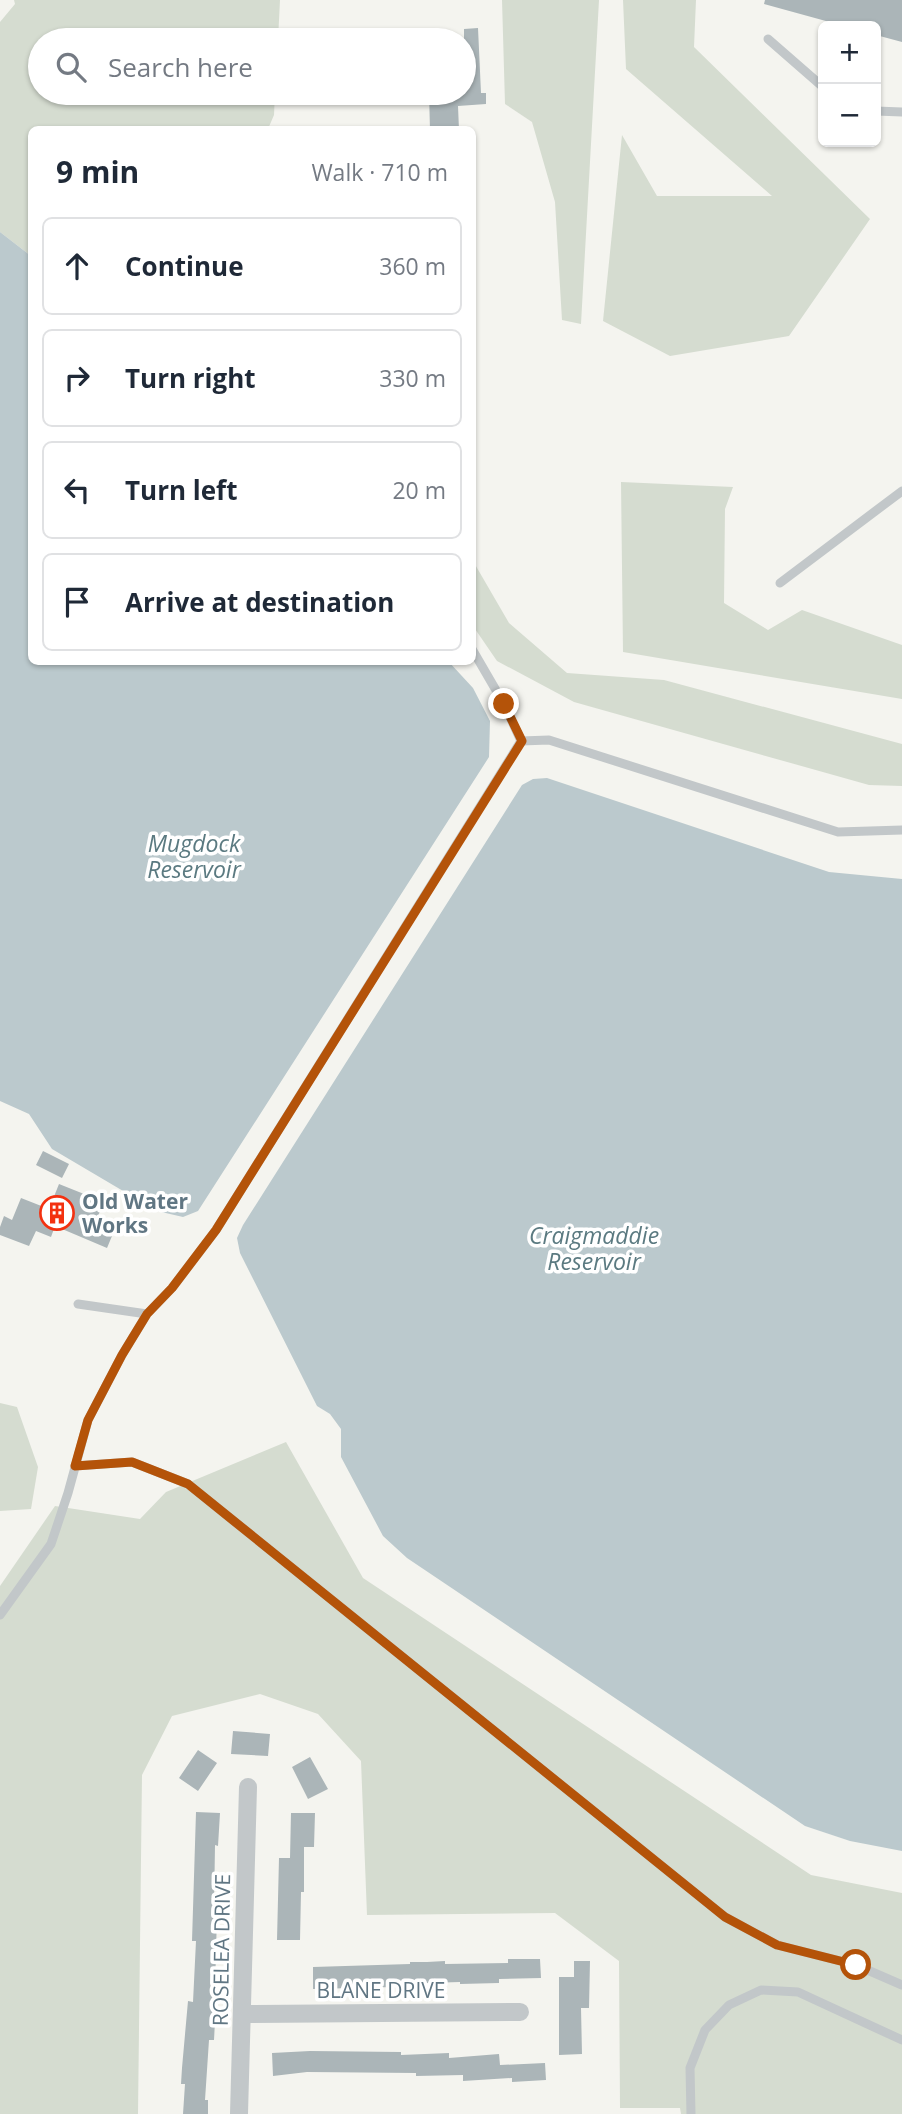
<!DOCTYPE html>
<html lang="en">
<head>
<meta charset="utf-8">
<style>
  :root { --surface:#fff; --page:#f2f2f3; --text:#1f2937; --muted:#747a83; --line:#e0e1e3 }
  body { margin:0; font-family:"Open Sans",sans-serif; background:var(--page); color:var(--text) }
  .controls { position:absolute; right:21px; top:21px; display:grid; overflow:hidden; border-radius:10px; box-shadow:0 2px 5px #0004 }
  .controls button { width:63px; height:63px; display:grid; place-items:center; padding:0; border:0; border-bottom:2px solid var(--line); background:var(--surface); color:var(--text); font:35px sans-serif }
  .stop { position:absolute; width:21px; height:21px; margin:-16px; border:5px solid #b45309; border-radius:50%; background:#fff }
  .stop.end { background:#b45309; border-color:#fff; box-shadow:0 2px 7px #0008 }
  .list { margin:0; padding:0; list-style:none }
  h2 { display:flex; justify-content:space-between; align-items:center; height:91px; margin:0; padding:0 28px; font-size:30px }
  h2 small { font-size:23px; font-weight:400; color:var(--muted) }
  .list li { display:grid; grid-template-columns:46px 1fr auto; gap:21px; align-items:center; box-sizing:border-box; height:98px; margin:0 14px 14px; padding:0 14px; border:2px solid var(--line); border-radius:10px }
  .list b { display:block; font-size:26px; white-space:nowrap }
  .list em { font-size:23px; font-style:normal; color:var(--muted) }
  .icon { flex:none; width:38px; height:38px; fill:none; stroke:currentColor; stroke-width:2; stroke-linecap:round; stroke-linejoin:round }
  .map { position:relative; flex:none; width:902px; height:2114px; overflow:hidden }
  .search { position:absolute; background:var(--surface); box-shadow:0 2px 5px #0004; left:28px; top:28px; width:448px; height:77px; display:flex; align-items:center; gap:18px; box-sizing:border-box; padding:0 24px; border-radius:38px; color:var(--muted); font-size:26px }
  .panel { position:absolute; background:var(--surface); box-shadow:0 2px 5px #0004; left:28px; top:126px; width:448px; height:539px; border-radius:10px }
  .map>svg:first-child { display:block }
</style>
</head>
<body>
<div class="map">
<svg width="902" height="2114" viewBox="0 0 902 2114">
  <rect width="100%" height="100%" fill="#f4f4ef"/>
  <!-- green -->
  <path fill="#d5dcd0" d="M14,0h266l-2,40h-238v53h235l-1,22 -6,14 -236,1 -1,126 -31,-24v-210l15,-18z
    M502,0h97l-18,324 -19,-4 -7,-118 -23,-80 -27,-18z
    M623,0h73l-2,47 176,172 -81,117 -119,20 -67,-35 19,-186 35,61h115l-146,-127z
    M621,482l112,5 -8,22 -1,94 44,27 34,-20 100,35v54l-279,-47z
    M473,561l36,62 58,50 97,7 238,64v42l-33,-1 -295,-83 -77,-41 -24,-35z
    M0,1403l17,4 21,60 -7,42 -31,2z
    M286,1442l77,136 448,297 91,18v221h-221l-1,-6h-60l-1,-147 -64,-48 -188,2 -6,-154 -43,-47 -58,-20 -88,22 -30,59 -4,339h-138v-528l55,-80 85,13 26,-27z"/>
  <!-- water -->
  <path fill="#bbc9cd" d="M0,232l31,24 1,406h417l24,26 17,33 -1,36 -291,454 -15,6 -26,-6 -105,-62 -23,-35 -29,-13z
    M547,778l282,94 73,7v972l-52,-10 -45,-15 -398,-268 -24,-22 -42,-79v-28l-11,-15 -13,-8 -77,-153 -3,-15 6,-13 279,-440 11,-6z"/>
  <!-- building -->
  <path fill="#abb5b8" d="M765,0h137v42l-26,-7v-9h-32l-80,-22z
    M478,28l3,65h5v11l-28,2 1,24h-29l-1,-37h35v-64z
    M43,1151l26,13 -7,14 -26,-13z
    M59,1184l45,18 -6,14 19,8 -10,24 -52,-22 -4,11 -15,-6 -7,15 -29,-11v-8l4,-11 8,4 9,-22 28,11z
    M233,1731l37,3 -2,22 -37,-2z
    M198,1750l19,13 -19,28 -19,-13z
    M310,1757l18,32 -20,10 -16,-32z
    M196,1812l24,1 -2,33 -3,-1 -1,63h3l-1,49 -2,46h2l-2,37h-5l-4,60h3v14h-25l2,-30h-4l1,-16 6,-67 5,1 3,-61h-4z
    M291,1813h24l-1,34h-10v45h-3l-1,48h-23l2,-82h11z
    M508,1959h32l1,19 -42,1v4l-39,1v-2l-65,2v3l-82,2v-22l97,-3v-2h17l18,-1v3l63,-1z
    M574,1961h16l-1,47h-8l1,46 -23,1v-78h15z
    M310,2051l91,1v3l48,-2v5l50,-4 1,11 45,-2 1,17 -34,2v-4l-49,3v-6l-47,1v-3l-109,-1 -34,4 -1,-23z"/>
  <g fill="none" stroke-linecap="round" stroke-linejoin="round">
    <!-- service -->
    <path stroke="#c2c7c9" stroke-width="9" d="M768,39l55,48
      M876,111l26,1
      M780,583l122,-92
      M472,649l32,55 17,37
      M78,1304l69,10
      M75,1466l57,-4 56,22 537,433 52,28 79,20 46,20
      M0,1615l51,-71 17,-51 20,-73 34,-65 25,-41 25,-26 44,-58 305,-489 28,-1 289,92 64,-2
      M691,2114l-1,-46 15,-38 24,-25 32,-15 37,2 104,48"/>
    <!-- minor -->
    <path stroke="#c2c7c9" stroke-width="18" d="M243,2014l277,-2
      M239,2114l9,-327"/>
  </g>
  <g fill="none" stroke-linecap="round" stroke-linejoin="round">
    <!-- route -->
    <path stroke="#b45309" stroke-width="9" d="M504,704l18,37 -306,489 -44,58 -25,26 -25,41 -34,65 -13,46 57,-4 56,22 537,433 52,28 79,20"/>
  </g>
  <!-- icons -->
  <defs>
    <g id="building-ring" transform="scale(1.75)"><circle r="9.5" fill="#fff" stroke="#f33110" stroke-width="1.5"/><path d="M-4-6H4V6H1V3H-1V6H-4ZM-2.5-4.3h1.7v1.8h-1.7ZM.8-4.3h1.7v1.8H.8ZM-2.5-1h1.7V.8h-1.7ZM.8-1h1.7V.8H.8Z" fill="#f33110"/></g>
  </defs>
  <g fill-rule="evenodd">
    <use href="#building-ring" x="57" y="1213"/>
  </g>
  <g text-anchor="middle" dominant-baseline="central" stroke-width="7" stroke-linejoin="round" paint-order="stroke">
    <!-- poi labels -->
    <g font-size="21" font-weight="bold" fill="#607683" stroke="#fff" text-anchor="start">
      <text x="82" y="1201">Old Water<tspan x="82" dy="24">Works</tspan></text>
    </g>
    <!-- street labels -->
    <g font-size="21" fill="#607683" stroke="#fff">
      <text transform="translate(221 1950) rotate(-89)">ROSELEA DRIVE</text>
      <text x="381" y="1990">BLANE DRIVE</text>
    </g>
    <!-- water labels -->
    <g font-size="23" font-style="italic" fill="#5b7a81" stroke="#fff">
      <text x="194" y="843">Mugdock<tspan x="194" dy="26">Reservoir</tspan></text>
      <text x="594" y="1235">Craigmaddie<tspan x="594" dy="26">Reservoir</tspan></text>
    </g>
  </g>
</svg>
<div class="controls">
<button>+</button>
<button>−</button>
</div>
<div class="stop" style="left:856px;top:1965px"></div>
<div class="stop end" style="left:504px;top:704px"></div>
<div class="search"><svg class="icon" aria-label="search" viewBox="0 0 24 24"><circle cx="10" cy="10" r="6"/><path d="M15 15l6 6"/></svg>Search here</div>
<section class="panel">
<h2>9 min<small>Walk · 710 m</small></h2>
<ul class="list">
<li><svg class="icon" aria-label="ahead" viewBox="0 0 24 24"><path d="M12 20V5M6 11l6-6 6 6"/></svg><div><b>Continue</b></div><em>360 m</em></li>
<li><svg class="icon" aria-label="right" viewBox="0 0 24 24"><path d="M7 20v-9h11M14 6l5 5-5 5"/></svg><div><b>Turn right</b></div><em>330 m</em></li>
<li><svg class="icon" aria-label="left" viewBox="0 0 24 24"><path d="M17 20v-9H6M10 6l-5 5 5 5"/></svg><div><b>Turn left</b></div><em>20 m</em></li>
<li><svg class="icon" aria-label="arrive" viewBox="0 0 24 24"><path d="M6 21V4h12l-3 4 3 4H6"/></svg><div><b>Arrive at destination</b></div></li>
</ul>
</section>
</div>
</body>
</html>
